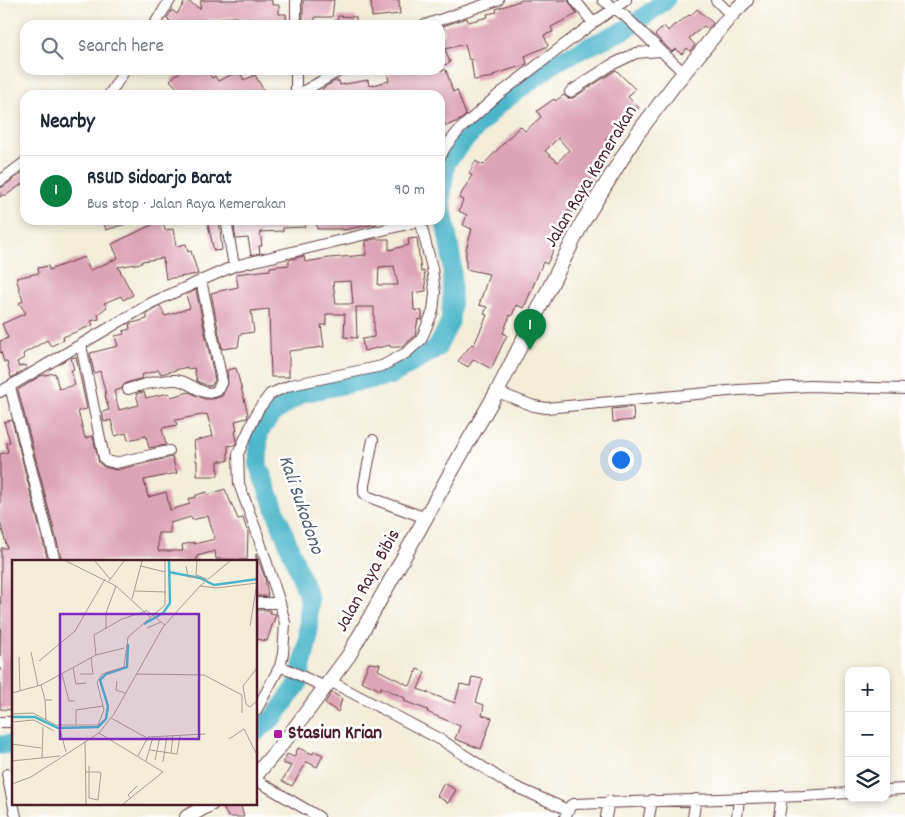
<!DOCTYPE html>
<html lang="en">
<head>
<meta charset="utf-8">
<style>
  :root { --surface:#fff; --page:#f2f2f3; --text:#1f2937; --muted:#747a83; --line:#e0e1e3; --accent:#0b8043 }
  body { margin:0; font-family:Dekko,sans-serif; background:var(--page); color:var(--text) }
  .controls { position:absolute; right:15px; bottom:15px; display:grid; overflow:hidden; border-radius:10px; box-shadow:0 2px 8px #0003 }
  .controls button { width:45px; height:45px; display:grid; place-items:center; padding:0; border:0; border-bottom:1px solid var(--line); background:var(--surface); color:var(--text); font:25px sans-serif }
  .you { position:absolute; left:620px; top:459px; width:18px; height:18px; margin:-12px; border:4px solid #fff; border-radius:50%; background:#1a73e8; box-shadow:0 0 0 8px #1a73e833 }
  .badge { display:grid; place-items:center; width:32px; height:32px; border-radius:50%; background:var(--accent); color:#fff; font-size:16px; font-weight:700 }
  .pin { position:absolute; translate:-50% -41px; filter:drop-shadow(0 1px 2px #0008) }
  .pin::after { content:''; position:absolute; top:26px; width:18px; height:15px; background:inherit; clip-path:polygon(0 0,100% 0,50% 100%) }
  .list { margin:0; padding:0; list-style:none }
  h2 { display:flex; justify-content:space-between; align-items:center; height:65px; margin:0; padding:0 20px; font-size:21px }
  h2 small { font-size:16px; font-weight:400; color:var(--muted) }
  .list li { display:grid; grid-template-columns:32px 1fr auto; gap:15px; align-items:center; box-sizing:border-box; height:70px; padding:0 20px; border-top:1px solid var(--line) }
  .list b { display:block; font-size:19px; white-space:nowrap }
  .list p { margin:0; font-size:16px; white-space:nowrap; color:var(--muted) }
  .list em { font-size:16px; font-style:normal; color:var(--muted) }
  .icon { flex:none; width:28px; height:28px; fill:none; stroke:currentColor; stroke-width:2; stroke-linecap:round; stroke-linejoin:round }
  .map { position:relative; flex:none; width:905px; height:817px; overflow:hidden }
  .search { position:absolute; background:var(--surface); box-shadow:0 2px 8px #0003; left:20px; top:20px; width:425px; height:55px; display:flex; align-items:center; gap:12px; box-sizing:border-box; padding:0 18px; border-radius:15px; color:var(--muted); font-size:19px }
  .panel { position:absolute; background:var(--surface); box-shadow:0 2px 8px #0003; left:20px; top:90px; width:425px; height:135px; border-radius:15px }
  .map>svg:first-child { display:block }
</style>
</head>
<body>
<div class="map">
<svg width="905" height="817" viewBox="0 0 905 817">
  <rect width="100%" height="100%" fill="#fff"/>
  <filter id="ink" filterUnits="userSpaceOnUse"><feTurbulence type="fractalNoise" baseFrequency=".02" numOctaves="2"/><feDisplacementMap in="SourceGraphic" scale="10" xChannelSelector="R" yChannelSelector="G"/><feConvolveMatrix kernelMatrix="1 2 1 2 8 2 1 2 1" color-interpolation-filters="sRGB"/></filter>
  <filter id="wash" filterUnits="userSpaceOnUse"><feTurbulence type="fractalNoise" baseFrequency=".0096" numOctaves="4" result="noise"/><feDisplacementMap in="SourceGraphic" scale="20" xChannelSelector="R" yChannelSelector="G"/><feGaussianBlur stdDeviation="1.12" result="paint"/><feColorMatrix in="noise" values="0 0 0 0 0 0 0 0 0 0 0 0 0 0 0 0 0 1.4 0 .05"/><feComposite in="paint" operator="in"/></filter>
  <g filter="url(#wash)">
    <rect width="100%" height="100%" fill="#f3edda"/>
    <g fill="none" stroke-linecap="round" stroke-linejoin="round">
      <!-- river -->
      <path stroke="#4cb5ca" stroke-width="19" d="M256,732l19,-16 23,-32 10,-44 1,-42 -51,-133 1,-33 13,-18 30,-21 88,-17 47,-28 13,-26 2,-26v-35l-11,-61 5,-38 17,-20 35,-37 58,-43 74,-35 36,-27
        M0,745l14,-1"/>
    </g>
    <g id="blocks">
      <!-- building -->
      <path fill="#dda3b6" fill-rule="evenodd" d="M186,0l14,9 1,-9h71v5h7v9h7l1,11h-36l-1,-6 -16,-2 -13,1v2l-13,-1 -1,5 -16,-3 -3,4h-22l4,-4 -3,-3 5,-8 5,4z
        M303,0h31l-2,17h-17v8h-12z
        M371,0h28l1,14 -28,3z
        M522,0h46l9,14 -26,13 2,5 -9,3 4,11 -23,10 2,8 -34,11 1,2 -20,3 -3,-21 -2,1 -4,-16 -20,5 5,14 -10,3v-31l5,-2 -2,-7 24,-8 1,4 20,-5 -1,-3 10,-2 -1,-3z
        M697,9l16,14 -5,6 -4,-3 -15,12 6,7 -5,6 -3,-3 -5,6 -7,-5 -3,3 -17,-17 9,-9 4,5 7,-7 1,1 13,-10 1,1z
        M338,16l18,1v8h-19z
        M182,70h24l6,8 3,-2 3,5 21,-10 5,9 11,-5 9,16 -7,4h-74l-13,-15z
        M395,70h51l7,22 4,-2 9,25 -6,5 -14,6 -2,-5 -4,2v-28h-58l-2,-4 -24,4h-33l-1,-6 13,-8h4l1,4 28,-5 1,6 20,-5 -2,-9z
        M616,70l19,19 -7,8 11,11 -34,31 7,7 -6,6 3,2 -12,14 2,2 -12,18 -2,-2 -13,26 -4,-2 -15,41 -6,13 -4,-2 -19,46 -8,-3 -4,11 -2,-1 -7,18 4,2 -16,34 -17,-10 -6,8 -10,-6 14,-17 2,1 13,-30 -3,-1 3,-7 -8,-2 10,-31 -23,-5v-19l6,-21 -9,-4 4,-10 -8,-4 4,-11 -4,-2 13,-23 -3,-1 6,-13 8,4 37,-39 5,5 16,-14 -4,-6 17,-12 1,2 9,-6 3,3h6zM558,138l11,12 -11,12 -13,-11z
        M25,171v11l-20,14 -1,-2 -4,3v-9l4,-2z
        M103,220h28l1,2 -26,8z
        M162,220l3,10 8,-1 3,17 10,-2 2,8 3,-1 7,23 -32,5 -3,-21 -21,3v2l-24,4 15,28 -10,5 -2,-4 -17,7 3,4 -9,7 1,5 -8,2 2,4 -30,12 1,3 -13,6 -4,-6 -24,14 1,4 -7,4 2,5 7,-2 1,3 -16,10 -4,-16h-3l-3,-10 -1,1v-12l8,-3 -6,-14 24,-11 -7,-10 4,-2 -7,-23 23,-5 -1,-5 10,-2 1,4 35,-13 5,12 2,1 27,-12 -6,-14z
        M207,220h12l3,30 -8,1z
        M233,220h72v7l-22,1v3l-23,1 2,14h-3l1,7 -9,2 -3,-17 -12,1z
        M327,220h50v4l-34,6v-1h-26v-6l10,-1z
        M417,238l4,34 3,-1 2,20 -13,2 1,17 8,1v9l-4,-1 -3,17 -13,11h-12v-2l-26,6 -2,-12 12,-2v-30h-18l1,31 -13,-1 1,-23h-19v11h-5l3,22 -35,4v26h-18l-2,-68 -18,2 3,21 -14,2 -2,13 -16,2 -11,-56 27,-6 -2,-13 34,-4v-3l19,-2v-5l15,-4 1,6 24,-4 37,-3v-14l9,-2h14v11l20,-5 -1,-6zM394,266l4,19h-20l1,-18zM351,281l2,23h-17l-3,-22z
        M196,290l19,90 -3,5 -4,1 -11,-5 -3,-13 -7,1v-2l-26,7 -2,-4 -18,5 1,3 -16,5 -5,6 -7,2 5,19 20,-5 -3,-11 8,-2 2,6 23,-5 2,4 18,-5 15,7h9l9,-3 6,-12 -1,-14 9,-2 12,46 -1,4 -12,3 2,9 -2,1 2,10 -2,4 -7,1v15h-10v15h-21v-15h-1l-2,-20 19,-5 -6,-22 -32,6 2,5 -15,3 4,17 -17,3 -3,-12 -18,4 -2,-7 -11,3 -4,-16 -7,2 -2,-10 7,-2 -4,-15h1l-6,-24 -6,2 -4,-20 28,-7 -3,-10 9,-2 -1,-3 7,-2 -1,-5 18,-5v-5l9,-6 4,-2 5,10 25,-8 -4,-13z
        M76,357l11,52 -9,2 7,27 8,-2 6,27 6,4 11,3 56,-13 5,16 -33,7 4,17 18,-5 4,18 20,-6 -2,-5 8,-2v-2l11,-3 1,3 17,-6 13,30 5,-1 5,15 -1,27 -31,-1 -1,-8 -18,5v5h-135l-44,-171 22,-14 15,-3 4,16 16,-4 -4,-15h3l-3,-12zM208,516l7,23 -21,5v-2l-12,3 1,6h-25v-18h12v-10l21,-6 1,3z
        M633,407l1,13 -21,2 -1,-13z
        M12,420l36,141h-34v149l-14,-1 1,-161h6l-7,-27v-67l8,-2 -2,-9 4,-1 -6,-20z
        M256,554l9,24 3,18h-12z
        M256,610h14v3l6,1 -9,27 -11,-2z
        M369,663l11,1 -2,6 32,16 7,-17 8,3 -7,17 37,14 5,-19 10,2 2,-9 11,2 -7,23 8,3 -2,10 10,3 -11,31 -26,-10 5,-13 -33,-14 1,-2 -24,-9 1,-3 -24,-11 -1,3 -19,-9z
        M332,692l10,7 -4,13 -13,-9z
        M298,748l15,6 1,-3 9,4 -6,12 -10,-5 -15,24 -10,-5 9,-15 -8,-3 4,-9 7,3z
        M444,783l12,7 -8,13 -11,-7z
        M221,803h19l4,14h-16z"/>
    </g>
  </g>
  <g filter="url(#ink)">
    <use href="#blocks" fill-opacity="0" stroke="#633e45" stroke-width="1"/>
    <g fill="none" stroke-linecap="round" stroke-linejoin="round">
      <!-- street casing -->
      <g stroke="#633e45" stroke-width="12">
        <path id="street" d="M296,0v25
          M575,0l18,23
          M603,0l22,16 59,57
          M716,0l15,15
          M154,25l16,-25
          M425,25l73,-25
          M296,70v25
          M570,92l41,-27 25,-12 24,-2
          M109,95l16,-25
          M297,95l44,-25
          M440,157l6,-11 14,-17 38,-34 95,-72 33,-23
          M0,181l25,-19
          M226,220l8,46
          M81,345l23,113 3,3 8,2 54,-12
          M10,387l45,174
          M128,389c15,-4 32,-10 48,-9 15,1 26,18 41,11l5,-10 -21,-101
          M0,392l153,-90 81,-36 186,-45
          M497,392l37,14 12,2 193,-18 71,-4 95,3
          M373,440l-9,45v8l5,4 57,21
          M256,603h24
          M280,666l45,21
          M330,681l113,60 64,42 61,27
          M256,711l24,-45 3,-12 2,-31 -5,-20 -23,-70 -18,-49 -1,-30 20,-44 12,-16 21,-9 91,-19 24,-13 15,-13 12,-29 2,-18 -3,-25 -12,-48
          M0,722h14
          M7,774l9,43
          M256,780l63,37
          M886,790l19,-1
          M565,817l6,-12 3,-1 229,-8 46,-3
          M606,817l3,-16
          M649,817l3,-17
          M693,817l3,-18
          M737,817l2,-19
          M779,817l3,-21"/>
      </g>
      <!-- secondary casing -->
      <g stroke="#633e45" stroke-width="16">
        <path id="secondary" d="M256,775l35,-42 58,-78 116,-208 32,-55 85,-169 55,-89 37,-49 57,-70 15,-15
          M187,817l25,-14"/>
      </g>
      <!-- street -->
      <use href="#street" stroke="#fff" stroke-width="10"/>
      <!-- secondary -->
      <use href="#secondary" stroke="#fff" stroke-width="14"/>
    </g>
  </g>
  <!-- markers -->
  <rect fill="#b5179e" stroke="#fff" stroke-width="2" x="273" y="729" width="10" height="10" rx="2.5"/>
  <g text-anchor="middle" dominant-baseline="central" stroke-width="5" stroke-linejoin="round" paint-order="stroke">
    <!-- street labels -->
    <g font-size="19" fill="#4a1f2b" stroke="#fff">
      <text transform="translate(592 177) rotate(-59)">Jalan Raya Kemerakan</text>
      <text transform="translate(369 581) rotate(-61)">Jalan Raya Bibis</text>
    </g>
    <!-- poi labels -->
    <g font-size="19" font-weight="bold" fill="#4a1f2b" stroke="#fff" text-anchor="start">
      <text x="288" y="734">Stasiun Krian</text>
    </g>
    <!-- water labels -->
    <g font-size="20" font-style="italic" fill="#4b5b6b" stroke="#fff">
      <text transform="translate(300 505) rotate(71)">Kali Sukodono</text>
    </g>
  </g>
  <!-- overview -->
  <g transform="translate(12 560)">
    <rect width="245" height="245" fill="#f3edda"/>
    <path fill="none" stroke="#4cb5ca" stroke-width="2.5" d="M157,12l31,6 14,7 43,-6M132,64l19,-11 7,-10 -1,-42M0,157h23l23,11 40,-1 8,-8 2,-13 -8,-26 6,-6 21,-7 1,-23"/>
    <path fill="none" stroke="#af9b94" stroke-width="1" d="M54,1l50,25 35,32M83,1l15,18M185,1l-1,14 11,4M129,6l24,6M174,6l2,11h9M97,21l15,-20M188,26l16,2 41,-5M123,31l31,1M120,39l10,-38M134,50l19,15M238,66l7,-43M135,68l14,-6M94,69v-16l10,-27M19,92l7,34M84,95l-2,-20 28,-16 24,-8M7,97l1,34M27,101l36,-30 30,-52M61,107l3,17 10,-1M245,108l-14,18 3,18 4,3 7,-6M50,114l7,27h6M68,114h13l-2,-17M124,114l68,1 38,20v18M105,121l-1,9 9,3M29,125l4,15M0,133l29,-8 55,-30 28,-7M0,154l21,-1 23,12h42l6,-15 -7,-28 5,-8 22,-7 4,-30 37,-32v-44M99,158l36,20M34,160l-1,-20h7M0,162l22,-2 20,11M64,165v-15l27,-4M49,173l5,19M87,173l64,39 -40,32M217,179l15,-10 13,26M73,181l1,63M0,184l29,4M138,190l27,4 3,-18M159,193l2,-17M126,196l10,-19 57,-3M30,198l1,-31M143,200l5,-23M0,201l48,-5M134,201l7,-24M151,202l4,-26M74,212h13l2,1 -3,27 -9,-2v-32M0,224l19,-7 68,-44 15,-19 49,-87 37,-41 30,-25M119,239l-3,-4 9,-9"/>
    <path fill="#7b2cbf" fill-opacity="0.15" stroke="#7b2cbf" stroke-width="2.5" d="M48,54h139v125h-139z"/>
    <rect width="245" height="245" fill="none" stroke="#4a1f2b" stroke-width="2.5"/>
  </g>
</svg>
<div class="controls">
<button>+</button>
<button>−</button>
<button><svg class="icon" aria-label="layers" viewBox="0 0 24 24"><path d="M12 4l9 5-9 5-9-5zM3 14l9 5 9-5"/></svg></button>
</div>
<div class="you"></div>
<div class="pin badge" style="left:530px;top:350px">1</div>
<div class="search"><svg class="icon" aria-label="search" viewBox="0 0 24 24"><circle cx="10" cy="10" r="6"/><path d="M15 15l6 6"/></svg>Search here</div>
<section class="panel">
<h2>Nearby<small></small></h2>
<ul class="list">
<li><span class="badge">1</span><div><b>RSUD Sidoarjo Barat</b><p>Bus stop · Jalan Raya Kemerakan</p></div><em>90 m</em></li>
</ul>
</section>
</div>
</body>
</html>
